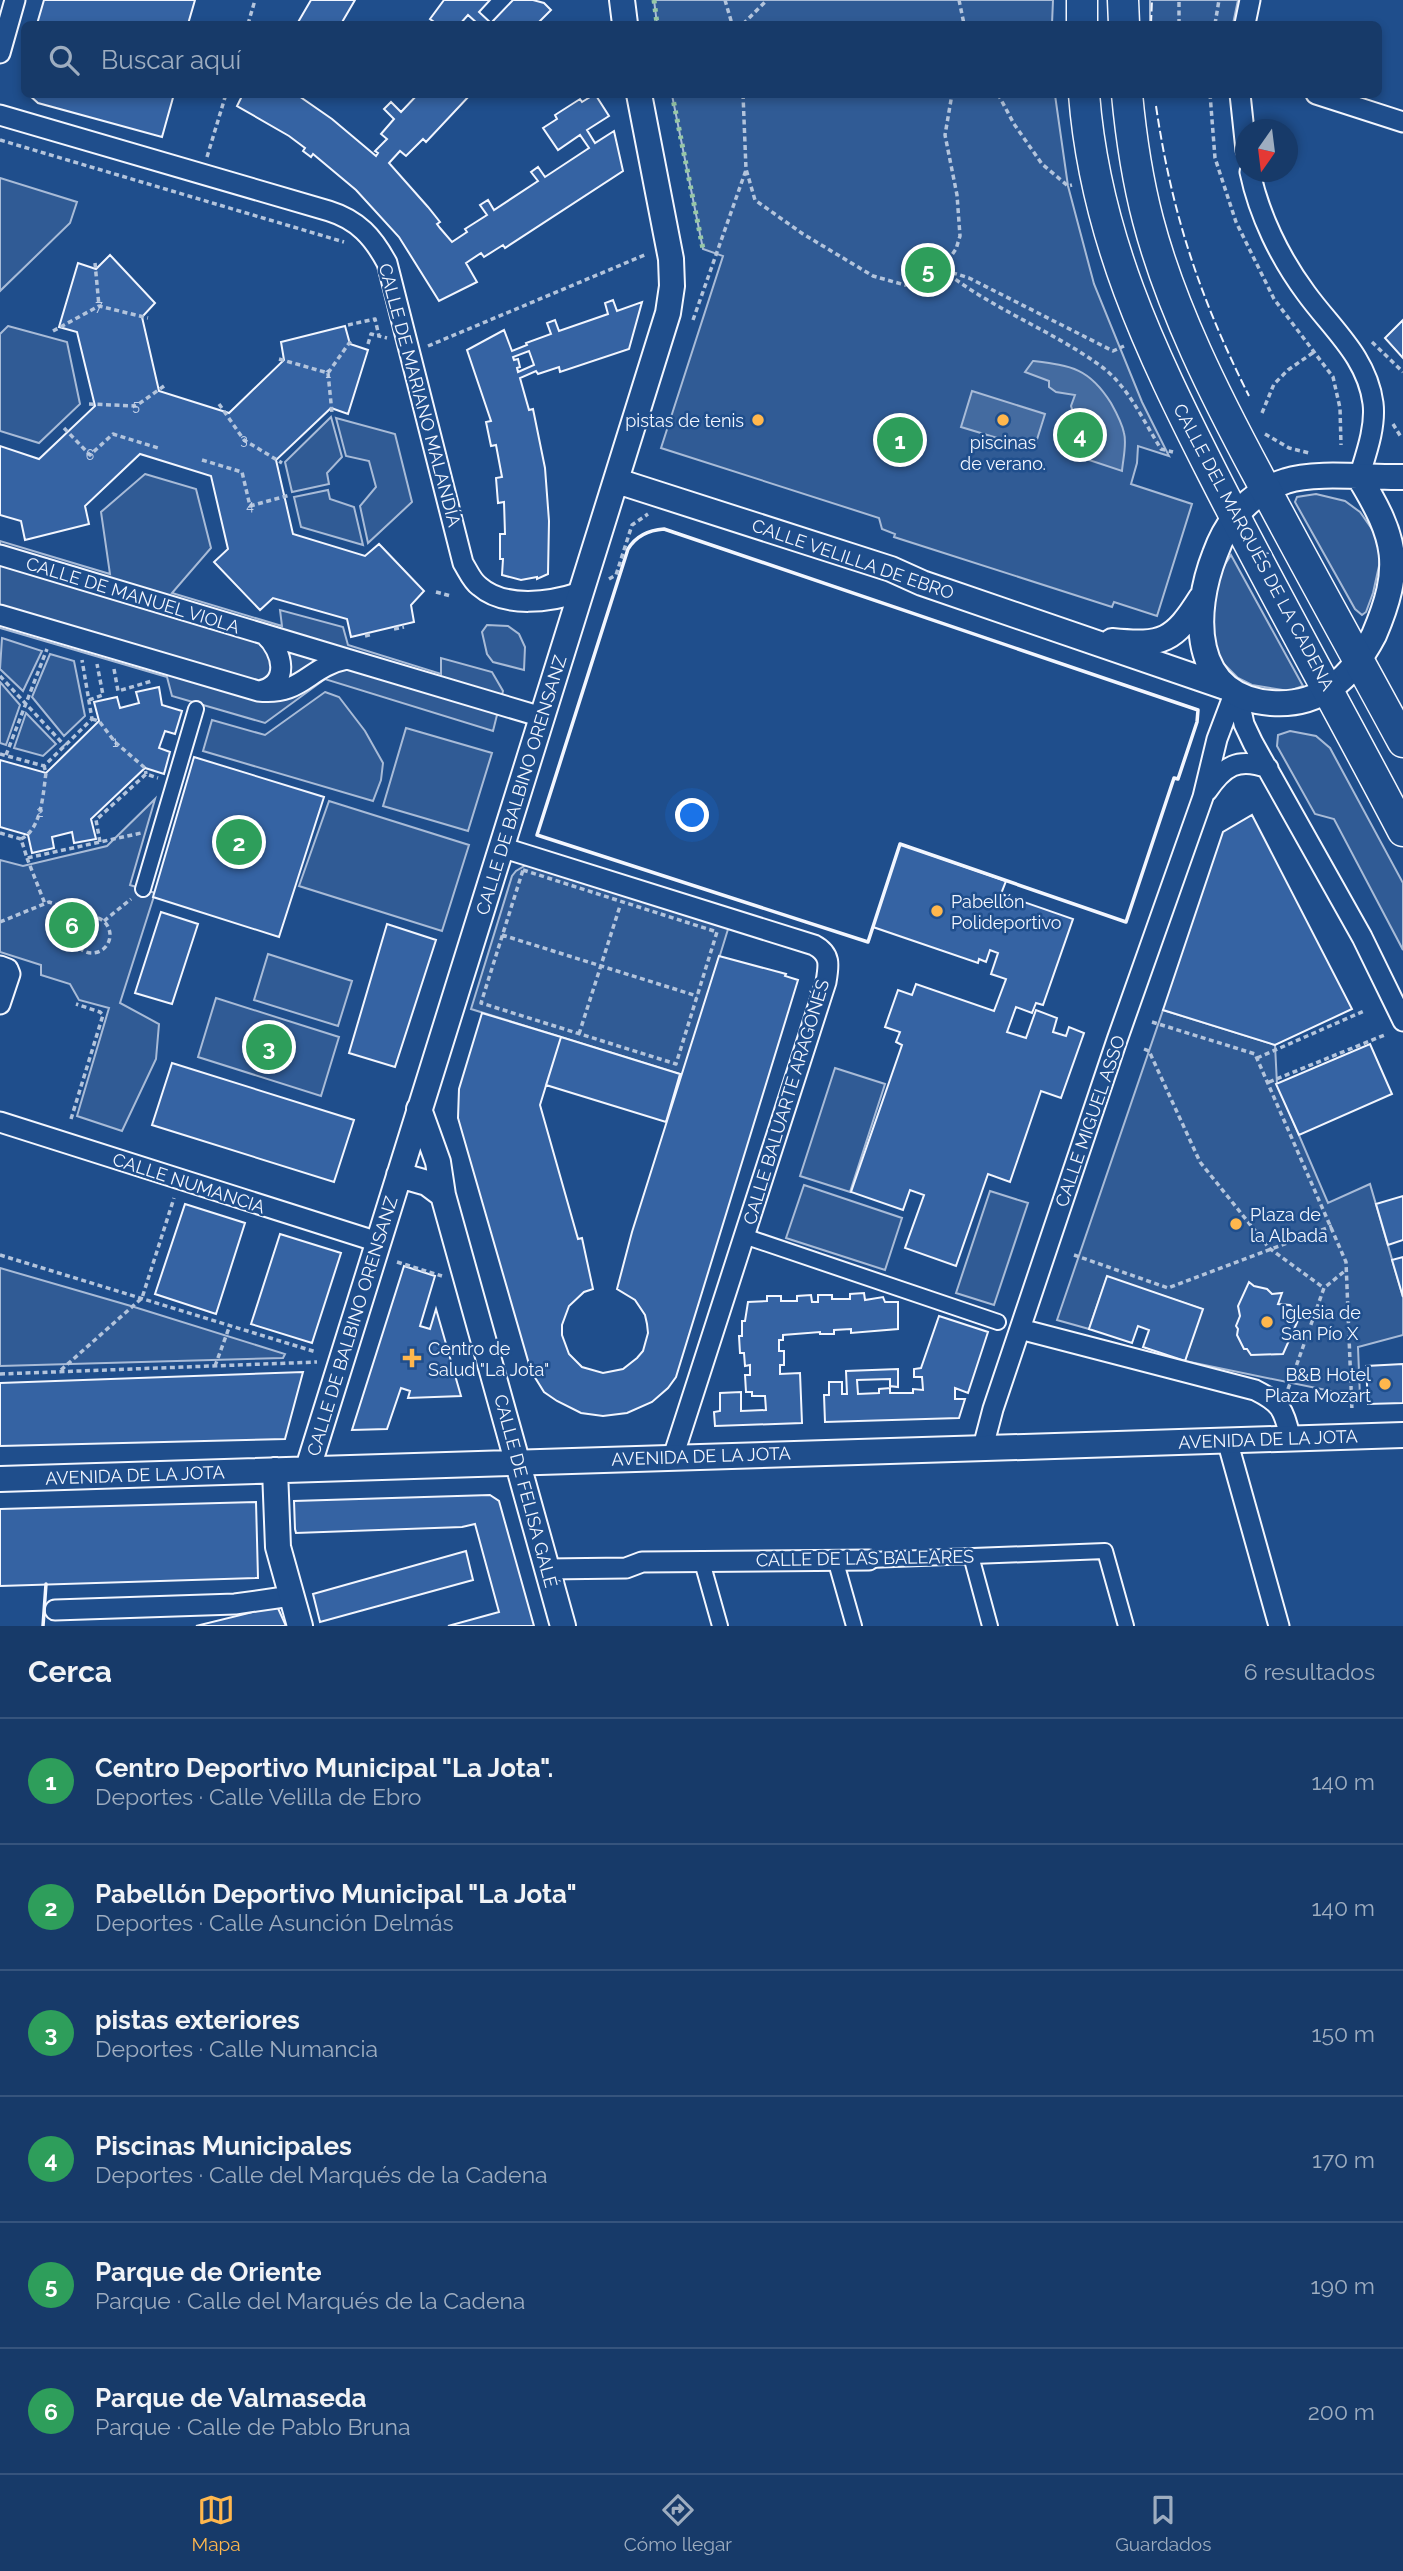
<!DOCTYPE html>
<html lang="es">
<head>
<meta charset="utf-8">
<style>
  :root { --surface:#173a69; --page:#244571; --text:#f1f3f6; --muted:#9eadc0; --line:#36547d; --accent:#ffb74d }
  body { margin:0; font-family:Raleway,sans-serif; background:var(--page); color:var(--text) }
  .compass { position:absolute; left:1235px; top:119px; width:63px; height:63px; border-radius:50%; background:var(--surface); box-shadow:0 4px 10px #0003; rotate:194deg }
  .you { position:absolute; left:693px; top:816px; width:24px; height:24px; margin:-18px; border:5px solid #fff; border-radius:50%; background:#1a73e8; box-shadow:0 0 0 10px #1a73e833 }
  .badge { display:grid; place-items:center; width:46px; height:46px; border-radius:50%; background:var(--accent); color:#fff; font-size:23px; font-weight:700 }
  .pin { position:absolute; translate:-50% -50%; border:4px solid #fff; box-shadow:0 2px 7px #0006 }
  .list { margin:0; padding:0; list-style:none }
  h2 { display:flex; justify-content:space-between; align-items:center; height:91px; margin:0; padding:0 28px; font-size:30px }
  h2 small { font-size:23px; font-weight:400; color:var(--muted) }
  .list li { display:grid; grid-template-columns:46px 1fr auto; gap:21px; align-items:center; box-sizing:border-box; height:126px; padding:0 28px; border-top:2px solid var(--line) }
  .list b { display:block; font-size:26px; white-space:nowrap }
  .list p { margin:0; font-size:23px; white-space:nowrap; color:var(--muted) }
  .list em { font-size:23px; font-style:normal; color:var(--muted) }
  .icon { flex:none; width:38px; height:38px; fill:none; stroke:currentColor; stroke-width:2; stroke-linecap:round; stroke-linejoin:round }
  .map { position:relative; flex:none; width:1403px; height:1626px; overflow:hidden }
  .search { position:absolute; background:var(--surface); box-shadow:0 4px 10px #0003; left:21px; right:21px; top:21px; height:77px; display:flex; align-items:center; gap:18px; box-sizing:border-box; padding:0 24px; border-radius:10px; color:var(--muted); font-size:26px }
  .sheet { height:847px; background:var(--surface) }
  nav { display:flex; justify-content:space-around; align-items:center; box-sizing:border-box; height:98px; border-top:2px solid var(--line); background:var(--surface); font-size:19px; color:var(--muted) }
  nav a { display:grid; justify-items:center; gap:4px }
  nav .on { color:var(--accent) }
  .map>svg:first-child { display:block }
</style>
</head>
<body>
<div class="map">
<svg width="1403" height="1626" viewBox="0 0 1403 1626">
  <rect width="100%" height="100%" fill="#1f4e8c"/>
  <!-- built -->
  <path fill="#305b95" stroke="#a8bbd7" stroke-width="2" d="M654,0h399l-1,24h-395z
    M1150,0h88l-5,24h-83z
    M672,95h383l13,91 26,98 48,118 27,54 -31,-10 -1,17 -6,21 61,20 -35,112 -43,-14 -2,5 -218,-70 1,-3 -13,-5 -3,-11 -218,-70 62,-192 -20,-7z
    M0,178l77,24 -7,21 -70,68z
    M8,326l59,16 13,62 -41,39 -39,-12v-97z
    M331,417l11,40 -15,16 2,11 -37,8 -7,-30z
    M336,418l59,16 17,68 -44,41 -8,-37 16,-19 -7,-26 -23,-5z
    M145,474l51,15 15,59 -39,45 110,33 -2,-16 63,17 5,18 93,29v-16l51,14 11,19 -10,40 -168,-52 -60,44 -93,-27 -5,-19 -167,-49v-87l110,33 -9,-62z
    M328,490l2,9 24,8 9,38 -62,-18 -7,-30z
    M1316,494l29,7 15,11 14,20 6,23 -1,11 -6,27 -7,19 -4,3 -7,-6 -60,-107 2,-5z
    M1231,555l72,131 -14,5 -37,-6 -14,-7 -16,-16 -9,-20 -1,-42 8,-28z
    M487,625l21,1 11,8 6,13 -1,23 -31,-8 -6,-8 -5,-22z
    M2,638l40,13 -19,40 -23,-22z
    M50,654l24,7 11,55 -21,20 -32,-39z
    M0,682l20,23 -14,40 -6,-2z
    M325,692l14,5 26,34 18,32 -2,17 -8,21 -170,-50 9,-31 53,15z
    M26,713l30,31 -13,12 -29,-8z
    M406,728l86,25 -24,78 -85,-25z
    M1290,731l26,5 14,12 73,135v67l-69,-131 -19,-5 -38,-68 1,-11z
    M155,799l-25,86 25,8 -35,110 39,21 -3,35 -34,72 -45,-15 32,-108 -30,-8 -9,-16 -29,-9v-10l-41,-13v-92l23,6 84,-20z
    M329,801l140,44 -27,86 -143,-45z
    M526,865l203,61 -46,149 -212,-66 41,-133 4,-5z
    M268,954l84,27 -14,45 -84,-26z
    M216,998l123,39 -18,59 -123,-39z
    M1163,1010l112,35 2,39 51,119 42,-19 33,113v38l-45,12 2,50 -175,-36 17,-52 -95,-32 -18,52 -32,-9z
    M835,1068l50,16 -35,108 -50,-16z
    M804,1185l98,33 -17,52 -99,-32z
    M990,1191l38,12 -34,102 -38,-12z
    M0,1268l131,38 154,48 -2,4 -283,8z"/>
  <!-- water -->
  <path fill="#446ba0" stroke="#a8bbd7" stroke-width="2" d="M1033,361c39,5 56,7 78,42 5,9 11,20 13,30 3,11 -1,26 -2,38l-45,-15 15,-18v-14l-17,-6 -4,-12 4,-11 -19,-3 -7,-5v-6l-24,-9z
    M972,391l73,23 -11,35 -73,-22z"/>
  <!-- building -->
  <path fill="#3563a3" stroke="#f2f6ff" stroke-width="2" fill-rule="evenodd" d="M44,0h151l-7,24h-151z
    M311,0h44l-14,24h-44z
    M444,0h46l-11,12 12,11 22,-23h20l11,3 7,7 -14,14h-59l-10,-9 -8,9h-23l-7,-5z
    M28,94h146l-12,43 -124,-34z
    M243,94h53l36,25 44,37 2,-3 -3,-2 12,-12 -6,-5 13,-15 -10,-10 7,-7 10,10 17,-18h53l-45,48 -3,-3 -17,17 -6,-5 -11,12 39,44 12,15 -3,2 3,4 12,14 15,-10 -2,-3 22,-14 -7,-10 8,-5 6,10 44,-29 -7,-9 7,-5 7,10 44,-29 -9,-13 -22,15 -15,-22 14,-9 -2,-4 25,-16 2,3 13,-8 14,22 -22,14 8,13 19,-12 9,40 -118,77 -2,-3 -19,12 -3,-4 -15,10 11,19 -38,19 -40,-64 -43,-47 -43,-36 -2,3 -8,-6 2,-3 -16,-12 -52,-30z
    M110,255l45,48 -13,14 17,74 70,22 55,-53 -3,-18 64,-16 5,18 18,6 -20,64 -17,-6 -55,52 17,74 72,22 14,-12 45,47 -13,14 3,17 -63,15 -4,-18 -74,-21 -13,12 -46,-48 14,-13 -17,-73 -71,-22 -55,52 4,18 -64,16 -4,-19 -21,-6v-69l39,13 56,-53 -18,-74 -18,-5 19,-64 18,6z
    M613,300l4,11 25,-9 -13,47 -69,23 -1,-5 -21,7 -2,-3 -16,7 9,32 4,-1 12,59 4,53 -1,53 -11,5v-2l-16,3 -19,-5 1,-16h-3v-25h5l-1,-32 -6,1 -2,-25 6,-1 -6,-32 -5,1 -5,-24 5,-1 -24,-71 37,-20 8,21 15,-6 -1,-2 25,-9 -4,-11 8,-3 4,11 49,-17 -3,-11zM529,351l5,14 -16,7 -1,-4 3,-1 -2,-8 -4,1 -1,-3z
    M1403,320v38l-18,-20z
    M159,687l3,18 20,6 -7,23 -10,-3 -6,17 11,4 -6,22 -19,-6 -54,51 5,20 -22,4 -2,-11 -20,5 2,11 -22,5 -4,-18 -28,-8v-67l46,13 53,-52 -5,-19 23,-5 3,11 19,-5 -3,-11z
    M194,757l130,40 -45,140 -126,-40z
    M1252,815l100,194 -77,36 -112,-35 60,-178z
    M900,844l106,37 -5,13 72,25 -30,86 -7,-2 -4,10 -16,-6 -9,25 19,6 10,-28 21,8 -4,14 13,4 3,-9 15,6 -23,65 -20,-7 -31,91 -22,-8 -32,92 -51,-18 19,-53 -14,-5 -7,20 -52,-18 51,-147 -6,-3 4,-10 -15,-5 13,-37 14,5 4,-11 78,27 12,-32 -15,-5 7,-21 -8,-3 -4,12 -7,-3 -1,4 -105,-36z
    M161,912l37,12 -26,80 -37,-11z
    M387,924l49,16 -41,127 -46,-14z
    M719,956l67,18 -1,2 13,4 -122,397 -8,11 -16,14 -25,11 -24,3 -22,-3 -24,-12 -13,-9 -13,-21 -73,-253 1,-29 23,-76 79,24 -21,68 38,134 4,-1 11,51 -9,3 -15,14 -7,19v10l7,19 13,13 21,6 20,-4 14,-11 6,-7 5,-18 -1,-9 -2,-9 -10,-15 -18,-11 15,-57z
    M561,1037l119,37 -14,48 -120,-37z
    M1370,1044l22,50 -93,41 -23,-51z
    M172,1063l182,57 -20,62 -182,-57z
    M1403,1196v44l-15,5 -12,-41z
    M185,1204l60,19 -29,91 -61,-20z
    M280,1234l61,19 -29,90 -61,-19z
    M1403,1257v40l-11,-37z
    M404,1266l31,10 -15,50 10,3 6,-20 25,87 -53,2 2,-7 -9,-3 -14,41 -35,1z
    M1107,1276l96,33 -18,52 -42,-14 6,-17 -11,-4 -6,17 -43,-14z
    M1249,1282l5,4 13,3 5,5 10,-1 -4,11 12,1 5,6 -2,3 6,4 -16,36 -32,1 -4,-6h-3l-7,-14 1,-6 -2,-3 4,-10 -2,-10z
    M864,1293l1,7 18,-3 2,5h13v27l-47,4v-4l-17,1v4h-14v-2l-37,3v5h-4v11h5v14h-4v9l20,-1 2,50 -87,3 -1,-14 6,-1v-18l21,-1v19l25,-1 -1,-14h-13v-4h-6l-1,-17h5v-10l-5,1 -1,-13h-4l-1,-17h3v-15h3l3,-19 19,-1v-5h14v5h16v-5l14,-1 1,7h6v-7h14v4h18v-5z
    M939,1316l49,16 -20,61 -13,-5v11h10l-6,19 -134,4 -1,-27h5v-13h13v12h5l-1,-23 52,-2v18l-8,-1v-7l-33,1 1,14 21,-1v-4l11,-1v5h23v-4l10,1 -1,-13h-8v-8l7,-1z
    M1403,1364v39l-35,1 -2,-38z
    M303,1372l-18,67 -285,7v-63z
    M490,1495l9,6 35,125h-86l51,-14 -24,-88 -13,3 -166,6 -1,-4 -1,-28z
    M256,1502l2,76 -258,8v-77z
    M466,1551l7,29 -153,42 -7,-28z
    M277,1606l9,20h-90z"/>
  <g fill="none" stroke-linecap="round" stroke-linejoin="round">
    <!-- pedestrian casing -->
    <g stroke="#f2f6ff" stroke-width="18">
      <path id="pedestrian" d="M143,889l53,-180
        M744,1236l254,86
        M971,1556l19,70
        M835,1559l19,67
        M869,1560l236,-9 21,75
        M702,1562l18,64"/>
    </g>
    <!-- minor casing -->
    <g stroke="#f2f6ff" stroke-width="23">
      <path id="minor" d="M1245,24l5,-24
        M0,53l15,-53
        M1240,94l6,56
        M1316,94l87,28
        M0,115l329,96c29,9 44,26 58,52l76,300c5,8 9,18 16,23 26,23 72,16 102,6
        M1250,172c9,43 30,86 56,121 26,36 61,64 67,110 3,24 -7,51 -14,74
        M0,555l347,104c-40,8 -44,37 -89,32l-258,-76
        M347,659l195,58
        M259,691c32,-6 24,-40 6,-56
        M1238,696l6,28 9,19 109,194 41,84
        M1207,791c17,-25 31,-34 61,-23
        M501,847l313,98c17,9 15,20 12,37l-153,475
        M0,966l8,3 2,5 -10,30
        M0,1122l378,120
        M1020,1329l235,61c28,14 28,20 36,49
        M1227,1440l52,186
        M983,1447l10,-38 124,-369 86,-243 14,-58 17,-45
        M547,1569l79,-1 16,-6 227,-2
        M55,1610l180,-6 56,-8"/>
    </g>
    <!-- tertiary casing -->
    <g stroke="#f2f6ff" stroke-width="28">
      <path id="tertiary" d="M622,0l3,24
        M1359,477c38,62 44,90 15,158 -22,42 -53,72 -103,68 -81,-6 -79,-91 -56,-149 12,-34 36,-62 71,-73 29,-10 85,-3 117,-4
        M617,481l274,88 31,14 303,104
        M1112,641c51,5 62,0 89,-43
        M419,1109l19,53 5,33 120,431
        M399,1175l28,8 16,12
        M308,1468l360,-1155 4,-27 -1,-27 -32,-165
        M275,1470l3,77 22,79
        M0,1479l1403,-44"/>
    </g>
    <!-- primary casing -->
    <g stroke="#f2f6ff" stroke-width="33">
      <path id="primary" d="M1123,0l1,24
        M1082,24v-24
        M1084,94c11,142 66,256 129,380 61,120 127,237 190,357
        M1127,94c4,43 10,84 21,126 23,88 68,177 111,257 47,89 96,176 144,265"/>
    </g>
    <!-- path -->
    <path stroke="#b3c4dc" stroke-width="3.5" stroke-dasharray="5 3.5" stroke-linecap="butt" d="M725,0l7,24
      M959,0l5,24
      M248,24l7,-24
      M743,24l24,-24
      M1179,24v-24
      M1215,24l4,-24
      M743,94l3,75 9,31 48,34 70,42 32,9 20,-6 17,-10 14,-20 4,-13 -3,-41 -12,-60 7,-41
      M998,94l16,30 28,40 26,22 4,-1
      M1210,94l5,64 21,64 38,77 59,78 7,31 1,37
      M0,140l344,102
      M207,157l19,-63
      M95,263l4,43
      M942,269c49,40 110,61 160,98 26,19 42,55 59,82l12,3
      M944,270l25,8 144,73 11,-5
      M693,320l53,-150
      M348,325l27,-6 4,17 8,2
      M53,331l46,-25 49,12
      M1372,342l31,30
      M368,344l3,-10 8,2
      M428,346l219,-92
      M279,359l49,14 4,40
      M328,373l24,-34
      M89,404l47,2 28,-20
      M219,404l25,36 38,23
      M1262,413l12,-29 14,-14 26,-18
      M1393,424l8,13
      M64,428l26,27 23,-21 45,14
      M1265,434l24,14 20,5
      M202,460l40,12 8,34 40,-11
      M609,579l7,-4 16,-50 16,-11
      M436,592l15,4
      M394,629l10,-2
      M365,636l8,-2
      M114,669l4,22 34,-10
      M0,676l65,70
      M89,700l14,-5 -6,-31
      M92,719l7,2 16,21 30,26 1,6
      M0,754l44,12 48,-47 -10,-59
      M6,755l41,-106
      M0,833l21,6 6,19 114,-25
      M21,839c21,-10 22,-46 25,-66l-2,-7
      M100,842l-4,-22 50,-46 12,4
      M27,858l18,46
      M523,870l194,62 -41,132 -195,-61z
      M74 935a18 18 0 1 1 36 0a18 18 0 1 1-36 0Z
      M104,921l27,-22
      M0,922l49,-20 27,9 5,9
      M502,935l195,61
      M1152,1022l103,32 91,208 6,149
      M579,1034l41,-128
      M1144,1049l5,2 51,111 69,86 55,40
      M1257,1058l107,-47
      M1269,1082l118,-48
      M71,1119l32,-104 -3,-3 -24,-8
      M0,1255l316,97
      M1074,1255l94,33 164,-62
      M397,1262l45,14
      M215,1366l15,-41
      M61,1370l81,-72 32,-100
      M0,1374l317,-12
      M1288,1389l36,-101 22,-18"/>
    <!-- pedestrian -->
    <use href="#pedestrian" stroke="#1f4e8c" stroke-width="14"/>
    <!-- minor -->
    <use href="#minor" stroke="#1f4e8c" stroke-width="19"/>
    <!-- tertiary -->
    <use href="#tertiary" stroke="#1f4e8c" stroke-width="24"/>
    <!-- primary -->
    <use href="#primary" stroke="#1f4e8c" stroke-width="30"/>
    <!-- hedge -->
    <path stroke="#97c8a6" stroke-width="5" stroke-dasharray="3.5 5" stroke-linecap="butt" d="M654,0l3,24
      M672,94l31,155"/>
    <!-- fence -->
    <path stroke="#f2f6ff" stroke-width="2" stroke-dasharray="9 3.5" stroke-linecap="butt" d="M1151,24l1,-24
      M1156,106c16,109 44,192 93,290"/>
    <!-- wall -->
    <path stroke="#f2f6ff" stroke-width="3.5" d="M664,529l534,181 -1,12 -19,57 -4,-1 -48,144 -226,-78 -32,98 -331,-107 91,-286c8,-13 21,-19 36,-20z
      M43,1626l3,-42"/>
  </g>
  <!-- markers -->
  <g fill="#ffb74d" stroke="#1f4e8c" stroke-width="2.5">
    <circle cx="758" cy="420" r="7"/>
    <circle cx="1003" cy="420" r="7"/>
    <circle cx="937" cy="911" r="7"/>
    <circle cx="1236" cy="1224" r="7"/>
    <circle cx="1267" cy="1322" r="7"/>
    <path d="M408.5 1347.5h7v7h7v7h-7v7h-7v-7h-7v-7h7z"/>
    <circle cx="1385" cy="1384" r="7"/>
  </g>
  <g text-anchor="middle" dominant-baseline="central" stroke-width="5" stroke-linejoin="round" paint-order="stroke">
    <!-- number labels -->
    <g font-size="14" fill="#c3d1e8">
      <text x="99" y="306">7</text>
      <text x="328" y="373">1</text>
      <text x="136" y="406">5</text>
      <text x="244" y="440">3</text>
      <text x="90" y="455">6</text>
      <text x="250" y="506">4</text>
      <text x="115" y="742">1</text>
      <text x="40" y="812">2</text>
    </g>
    <!-- street labels -->
    <g font-size="18" fill="#f2f6ff" stroke="#1f4e8c">
      <text transform="translate(420 395) rotate(75)">CALLE DE MARIANO MALANDÍA</text>
      <text transform="translate(1254 547) rotate(62)">CALLE DEL MARQUÉS DE LA CADENA</text>
      <text transform="translate(853 559) rotate(19)">CALLE VELILLA DE EBRO</text>
      <text transform="translate(133 595) rotate(17)">CALLE DE MANUEL VIOLA</text>
      <text transform="translate(521 785) rotate(-73)">CALLE DE BALBINO ORENSANZ</text>
      <text transform="translate(786 1102) rotate(-73)">CALLE BALUARTE ARAGONÉS</text>
      <text transform="translate(1090 1121) rotate(-71)">CALLE MIGUEL ASSO</text>
      <text transform="translate(189 1183) rotate(18)">CALLE NUMANCIA</text>
      <text transform="translate(352 1326) rotate(-73)">CALLE DE BALBINO ORENSANZ</text>
      <text transform="translate(1268 1439) rotate(-2)">AVENIDA DE LA JOTA</text>
      <text transform="translate(701 1456) rotate(-2)">AVENIDA DE LA JOTA</text>
      <text transform="translate(135 1475) rotate(-2)">AVENIDA DE LA JOTA</text>
      <text transform="translate(526 1491) rotate(75)">CALLE DE FELISA GALÉ</text>
      <text transform="translate(865 1558) rotate(-1)">CALLE DE LAS BALEARES</text>
    </g>
    <!-- poi labels -->
    <g font-size="18" fill="#f2f6ff" stroke="#1f4e8c" text-anchor="start">
      <text x="744" y="420" text-anchor="end">pistas de tenis</text>
      <text x="1003" y="442" text-anchor="middle">piscinas<tspan x="1003" dy="21">de verano.</tspan></text>
      <text x="951" y="901">Pabellón<tspan x="951" dy="21">Polideportivo</tspan></text>
      <text x="1250" y="1214">Plaza de<tspan x="1250" dy="21">la Albada</tspan></text>
      <text x="1281" y="1312">Iglesia de<tspan x="1281" dy="21">San Pío X</tspan></text>
      <text x="428" y="1348">Centro de<tspan x="428" dy="21">Salud "La Jota"</tspan></text>
      <text x="1371" y="1374" text-anchor="end">B&amp;B Hotel<tspan x="1371" dy="21">Plaza Mozart</tspan></text>
    </g>
  </g>
</svg>
<svg class="compass" viewBox="-18 -18 36 36"><path d="M0-13l5 13h-10z" fill="#e53935"/><path d="M0 13l5-13h-10z" fill="#9eadc0"/></svg>
<div class="you"></div>
<div class="pin badge" style="left:900px;top:440px;background:#2e9e5b">1</div>
<div class="pin badge" style="left:239px;top:842px;background:#2e9e5b">2</div>
<div class="pin badge" style="left:269px;top:1047px;background:#2e9e5b">3</div>
<div class="pin badge" style="left:1080px;top:435px;background:#2e9e5b">4</div>
<div class="pin badge" style="left:928px;top:270px;background:#2e9e5b">5</div>
<div class="pin badge" style="left:72px;top:925px;background:#2e9e5b">6</div>
<div class="search"><svg class="icon" aria-label="search" viewBox="0 0 24 24"><circle cx="10" cy="10" r="6"/><path d="M15 15l6 6"/></svg>Buscar aquí</div>
</div>
<section class="sheet">
<h2>Cerca<small>6 resultados</small></h2>
<ul class="list">
<li><span class="badge" style="background:#2e9e5b">1</span><div><b>Centro Deportivo Municipal &quot;La Jota&quot;.</b><p>Deportes · Calle Velilla de Ebro</p></div><em>140 m</em></li>
<li><span class="badge" style="background:#2e9e5b">2</span><div><b>Pabellón Deportivo Municipal &quot;La Jota&quot;</b><p>Deportes · Calle Asunción Delmás</p></div><em>140 m</em></li>
<li><span class="badge" style="background:#2e9e5b">3</span><div><b>pistas exteriores</b><p>Deportes · Calle Numancia</p></div><em>150 m</em></li>
<li><span class="badge" style="background:#2e9e5b">4</span><div><b>Piscinas Municipales</b><p>Deportes · Calle del Marqués de la Cadena</p></div><em>170 m</em></li>
<li><span class="badge" style="background:#2e9e5b">5</span><div><b>Parque de Oriente</b><p>Parque · Calle del Marqués de la Cadena</p></div><em>190 m</em></li>
<li><span class="badge" style="background:#2e9e5b">6</span><div><b>Parque de Valmaseda</b><p>Parque · Calle de Pablo Bruna</p></div><em>200 m</em></li>
</ul>
</section>
<nav>
<a class="on"><svg class="icon" aria-label="map" viewBox="0 0 24 24"><path d="M3 6l6-2 6 2 6-2v14l-6 2-6-2-6 2zM9 4v14M15 6v14"/></svg>Mapa</a>
<a><svg class="icon" aria-label="directions" viewBox="0 0 24 24"><path d="M12 3l9 9-9 9-9-9zM9 14v-3h6M13 9l2 2-2 2"/></svg>Cómo llegar</a>
<a><svg class="icon" aria-label="saved" viewBox="0 0 24 24"><path d="M7 4h10v16l-5-4-5 4z"/></svg>Guardados</a>
</nav>
</body>
</html>
